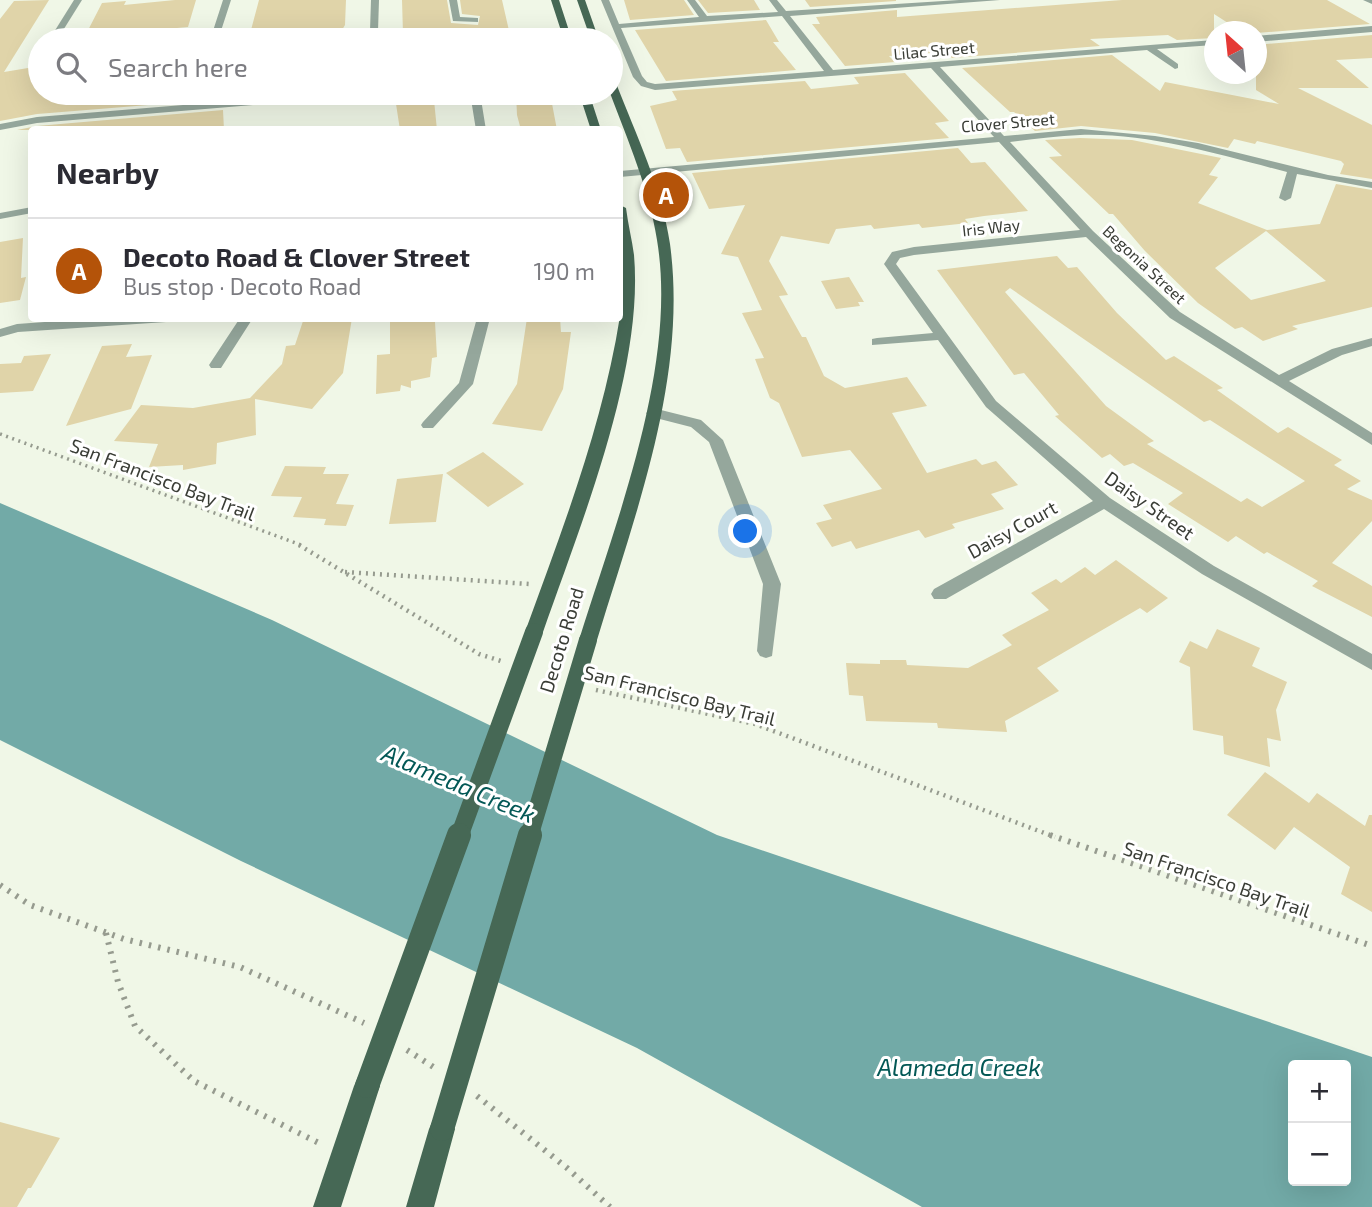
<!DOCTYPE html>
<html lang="en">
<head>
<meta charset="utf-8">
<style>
  :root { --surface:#fff; --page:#f2f2f3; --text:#2b2b33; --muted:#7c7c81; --line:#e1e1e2; --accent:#b45309 }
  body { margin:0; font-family:"Exo 2",sans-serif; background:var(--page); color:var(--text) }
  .controls { position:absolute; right:21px; bottom:21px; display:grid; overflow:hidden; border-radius:7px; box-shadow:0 7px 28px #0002 }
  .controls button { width:63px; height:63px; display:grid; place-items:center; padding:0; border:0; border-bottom:2px solid var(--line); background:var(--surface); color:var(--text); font:35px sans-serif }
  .compass { position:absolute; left:1204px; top:21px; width:63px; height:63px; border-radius:50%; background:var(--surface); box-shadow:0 7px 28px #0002; rotate:333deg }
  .you { position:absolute; left:746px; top:532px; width:24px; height:24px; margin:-18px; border:5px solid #fff; border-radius:50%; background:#1a73e8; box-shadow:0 0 0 10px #1a73e833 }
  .badge { display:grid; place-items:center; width:46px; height:46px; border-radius:50%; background:var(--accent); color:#fff; font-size:23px; font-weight:700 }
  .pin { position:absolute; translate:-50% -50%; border:4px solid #fff; box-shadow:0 2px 7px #0006 }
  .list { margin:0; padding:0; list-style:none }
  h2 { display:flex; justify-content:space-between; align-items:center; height:91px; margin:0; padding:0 28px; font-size:30px }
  h2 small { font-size:23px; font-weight:400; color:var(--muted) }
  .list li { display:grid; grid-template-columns:46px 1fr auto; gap:21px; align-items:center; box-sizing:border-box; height:105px; padding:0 28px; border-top:2px solid var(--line) }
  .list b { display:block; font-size:26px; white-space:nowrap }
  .list p { margin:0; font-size:23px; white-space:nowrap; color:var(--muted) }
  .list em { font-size:23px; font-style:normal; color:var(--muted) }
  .icon { flex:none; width:38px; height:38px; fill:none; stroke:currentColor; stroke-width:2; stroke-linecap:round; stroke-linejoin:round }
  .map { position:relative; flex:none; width:1372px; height:1207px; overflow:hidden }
  .search { position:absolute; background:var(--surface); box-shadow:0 7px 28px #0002; left:28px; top:28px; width:595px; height:77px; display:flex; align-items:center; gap:18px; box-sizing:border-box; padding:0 24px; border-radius:38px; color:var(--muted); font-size:26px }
  .panel { position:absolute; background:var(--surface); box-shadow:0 7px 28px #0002; left:28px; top:126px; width:595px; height:196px; border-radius:7px }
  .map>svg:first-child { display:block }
</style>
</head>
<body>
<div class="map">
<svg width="1372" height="1207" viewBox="0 0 1372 1207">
  <rect width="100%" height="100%" fill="#f0f7e7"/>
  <!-- water -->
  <path fill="#72aaa7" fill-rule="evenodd" d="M0,503l272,117 445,215 655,222v150h-450l-285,-159 -396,-187 -241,-121zM1293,1065h53v116h-53z"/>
  <!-- building -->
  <path fill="#e0d4a9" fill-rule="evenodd" d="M49,0l-45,72 36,-6v27h182l1,6 -186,15 -37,7v-102l14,-18z
    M175,0h21l-8,27 -11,1 -2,6 -92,6 19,-37 24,-2 -2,4z
    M259,0h87l-1,25 -9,15h-79l1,-3h-4l4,-7h-7z
    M402,0h45l4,23 27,2 2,-9 -18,-2 -2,-14h42l8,35 -61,5 -2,-10 -44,4z
    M624,0h60l10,15 -64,5z
    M698,0h56l6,10 -52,3z
    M805,0h91v1l-86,6z
    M1122,0h205l43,24 -114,9 -14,-1 -28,-18v24l-37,2 -9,-5 -78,4 10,7 -148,12 -7,-6 -56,4 6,6 -50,4 -33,-42h8l-4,-7 81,-7v7z
    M766,20l13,22h-6l23,28 -130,11 -31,-51z
    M1372,35v23l-36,2 33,28h-71l74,37v54l-32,-5 4,-10 -3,-3 -84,-20 -2,3 -21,-5 -6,9 -73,-15 -74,-7 -46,5 -21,-19h-4l-48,-44 150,-13 48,36 5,-9 114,22 -23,-14v-45z
    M905,73l44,48 -14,2 14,15 -262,24 -7,-14 -14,1 -16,-43 27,-6 -5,-9 133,-10 6,8 48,-5 -5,-7z
    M516,93h34l7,37h-36l-4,-15z
    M434,100l3,30h-37l-4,-26z
    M223,110l1,20h-207l20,-4z
    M1080,138l52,2 89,18 -12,17 9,2 -20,26 69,27 53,-6 16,-40 36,6v117l-80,19 6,3 -35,12 -21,-14 -7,2 -37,-26 -53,-52 -32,-37h-4l-60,-57 13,-1 -17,-16zM1266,231l60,50 -75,19 -36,-32z
    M958,148l13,15 14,-1 43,49 -44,5 -19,3 3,4 -46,5 -3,-4 -45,5 -3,-4 -35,4 -7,15 -48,-8 -12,25 19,34 -9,1 23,41h4l18,39 21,12 62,-11 20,29 -35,7 35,60 49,-14 6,6 14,-4 22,24 -27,9 13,15 -52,15 3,4 -30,10 -6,-8 -63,19 -5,-8 -19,6 -16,-24 16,-4 -9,-14 59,-16 -32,-39 -48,7 -23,-54 -9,-5 -15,-39 9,-1 -22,-45 20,-3 -24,-53 -17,-3 24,-49 -36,4 -17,-36z
    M23,238l-2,40 5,-1 -6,23 -20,3v-61z
    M1057,256l11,12 9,-1 40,46 49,47 8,-4 49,32 -6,2 61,43 10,-6 21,13 33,20 -8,5 27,16 -14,8 25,11v21l-40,42 40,23v31l-60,-31 6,-5 -51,-29 -3,2 -28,-18 -8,6 -60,-38 15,-11 -50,-30 -9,3 -14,-12 -8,4 -47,-42 4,-1 -35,-42 -10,2 -77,-105zM1010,288l194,134 6,-2 95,61 -43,26 -15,-9 -6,4 -94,-58 7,-3 -48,-35 -101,-114z
    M849,277l15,25h-6l2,4 -24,3 -15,-28z
    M304,318h48l-9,55 -31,36 -57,-10 1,36 -39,8 -1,21 -33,6v-5l-34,2 9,-23 -44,-3 27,-36 52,3 57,-10 32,-34 4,-18 9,-1z
    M399,318h33v4h3l2,35 -5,1 -2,19 -19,4v7l-10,-3 -1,6 -24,3 1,-39 13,-1v-33z
    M527,318h33l1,14h10l-8,57 -21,42 -50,-7 25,-40z
    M132,344l-6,13 26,-2 -21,54 -65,17 36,-80z
    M51,354l-18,37 -33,2v-29l21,-1 3,-7z
    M483,452l41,32 -36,23 -42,-34z
    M285,466l41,1 -3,7h26l-13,30 18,1 -8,21 -22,-1 2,-6 -33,-2 9,-20 -31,-1z
    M443,474l-7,48 -47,2 8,-45z
    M1116,560l52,38 -21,15 -7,-5 -103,60 22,23 -54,30 2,11 -69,-4 -1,-5 -71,-2 -3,-25 -14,-1 -3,-32 34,1v-4h26l1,5 61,3 44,-23 -10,-10 47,-25 -18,-17 25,-14 5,4 24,-16 10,8z
    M1217,629l43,19 -8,18 35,16 -11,28 5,31 -14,-3 3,29 -46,-13 -1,-18 -30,-6 -3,-63 -11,-5 11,-21 17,8z
    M1265,772l44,31 8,-10 48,33 4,-11h3v97l-31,-18 9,-27 -56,-40 -19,23 -48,-35z
    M0,1122l60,16 -29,50h-3l-11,19h-17z"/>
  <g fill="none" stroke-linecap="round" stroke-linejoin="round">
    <!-- path-far2 -->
    <path stroke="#969b8f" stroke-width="3.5" stroke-dasharray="2 4.5" stroke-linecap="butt" d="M0,434l304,112"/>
    <!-- path-far1 -->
    <path stroke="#969b8f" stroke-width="4.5" stroke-dasharray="2 5" stroke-linecap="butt" d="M299,545l180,109 22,7
      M345,572l184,12
      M596,690l159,34 300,113"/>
    <!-- path -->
    <path stroke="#969b8f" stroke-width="6" stroke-dasharray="2.5 7" stroke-linecap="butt" d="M1050,835l322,111
      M0,885l30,20 94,34 116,28 124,56
      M106,933l12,49 17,44 59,55 127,63
      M407,1050l28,18
      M477,1096l90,72 43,39"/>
    <!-- minor -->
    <path fill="#95a79c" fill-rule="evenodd" d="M74,0h8l-25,40h-8z
      M223,0h8l-12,37 -4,3 -4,-3z
      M371,0h8l-1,31 -6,9h-8l6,-9z
      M449,0h8l3,17 18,1v4l-25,-1z
      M601,0h8l10,24 80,-7 -12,-17h8l12,16 71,-4 -9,-12h8l9,11 173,-11h41l-210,16 43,54 381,-30v5l-57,4 21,15v4l-3,1 -28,-19 -207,17 64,69 77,-7 74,7 43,7 130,32 44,7v6l-75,-14 -6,24 -6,3 -6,-3 8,-26c-67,-17 -137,-39 -207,-37 -23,1 -47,4 -70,7l83,89 87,81 99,63 53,-26 40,-11v8l-30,9 -53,26 83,52v12l-202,-127 -84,-81 -172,18 -14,3 -4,6 100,137 114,97 104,68 158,88v16l-170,-96 -98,-65 -158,90h-12l-3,-5 3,-5 159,-88 -107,-94 -48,-67 -66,5v-6l5,-1 56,-5 -49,-69 8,-12 22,-5 166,-17 -81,-88 -379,35v-6l374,-34 -63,-69 -276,22 -14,-4 -8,-9zM782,16l42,55 -169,13 -8,-2 -5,-6 -21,-48z
      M1363,0h9v4z
      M1372,26v6l-116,10v-6z
      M329,93h36l-5,3 -323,27 -37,7v-6l37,-7z
      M470,93h10l6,37h-10z
      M32,207v6l-32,6v-6z
      M100,318h72l-6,4 -148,10 -18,5v-8l17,-5z
      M240,318h13l-32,50h-10l-2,-3z
      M477,318h13l-17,66 -40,44h-10l-2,-3 2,-3 36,-39z
      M653,408l48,12 22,20 58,144 -9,72 -6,2 -6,-2 -3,-5 6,-67 -54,-142 -18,-15 -43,-11 -2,-3z"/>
    <!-- major -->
    <path fill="#466855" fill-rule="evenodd" d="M551,0h8l13,40h-8z
      M577,0h8l14,40h-8z
      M611,80l5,3c20,52 46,105 54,161 18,134 -35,270 -73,396l-3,5h-12l-3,-5c37,-119 99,-274 78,-400 -8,-51 -29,-99 -47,-147z
      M579,93h10l12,37h-10z
      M620,205l6,3c2,16 6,32 8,47 10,115 -53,268 -91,377l-3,5h-12l-3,-5c38,-104 78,-208 95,-316 5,-37 -4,-75 0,-111z
      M367,1073l9,4 4,9 -39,121h-28l41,-121 4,-9z
      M442,1116l9,4 4,9 -21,78h-28l23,-78 4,-9z"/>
    <!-- major-bridge-far1 -->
    <path stroke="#466855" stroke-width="18" d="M459,837l75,-205
      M529,837l59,-197"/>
    <!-- major-bridge -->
    <path stroke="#466855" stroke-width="24" d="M367,1086l92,-251
      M442,1129l88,-294"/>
  </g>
  <g text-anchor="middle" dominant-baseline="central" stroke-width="6" stroke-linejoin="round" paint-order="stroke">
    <!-- far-street labels -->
    <g font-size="16" fill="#3a3d36" stroke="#fff">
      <text transform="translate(934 50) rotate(-5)">Lilac Street</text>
      <text transform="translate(1008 122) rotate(-5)">Clover Street</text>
      <text transform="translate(991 227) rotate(-6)">Iris Way</text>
      <text transform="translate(1145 264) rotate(43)">Begonia Street</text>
    </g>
    <!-- street labels -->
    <g font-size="19" fill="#3a3d36" stroke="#fff">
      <text transform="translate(163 479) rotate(21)">San Francisco Bay Trail</text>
      <text transform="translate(1150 505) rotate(35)">Daisy Street</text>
      <text transform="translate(1012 529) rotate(-29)">Daisy Court</text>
      <text transform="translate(561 640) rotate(-73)">Decoto Road</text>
      <text transform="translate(680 695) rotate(14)">San Francisco Bay Trail</text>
      <text transform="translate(1217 879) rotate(19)">San Francisco Bay Trail</text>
    </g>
    <!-- near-water labels -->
    <g font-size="24" font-style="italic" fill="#035856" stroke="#fff">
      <text transform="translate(459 783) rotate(23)">Alameda Creek</text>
      <text x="959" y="1066">Alameda Creek</text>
    </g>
  </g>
</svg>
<div class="controls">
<button>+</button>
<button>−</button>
</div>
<svg class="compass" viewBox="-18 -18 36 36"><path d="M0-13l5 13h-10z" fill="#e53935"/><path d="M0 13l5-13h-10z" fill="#7c7c81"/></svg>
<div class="you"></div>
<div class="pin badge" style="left:666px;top:195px">A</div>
<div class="search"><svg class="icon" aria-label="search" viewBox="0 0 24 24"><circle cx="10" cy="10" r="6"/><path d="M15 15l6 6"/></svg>Search here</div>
<section class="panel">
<h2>Nearby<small></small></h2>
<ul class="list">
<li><span class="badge">A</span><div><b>Decoto Road &amp; Clover Street</b><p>Bus stop · Decoto Road</p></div><em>190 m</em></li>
</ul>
</section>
</div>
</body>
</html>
